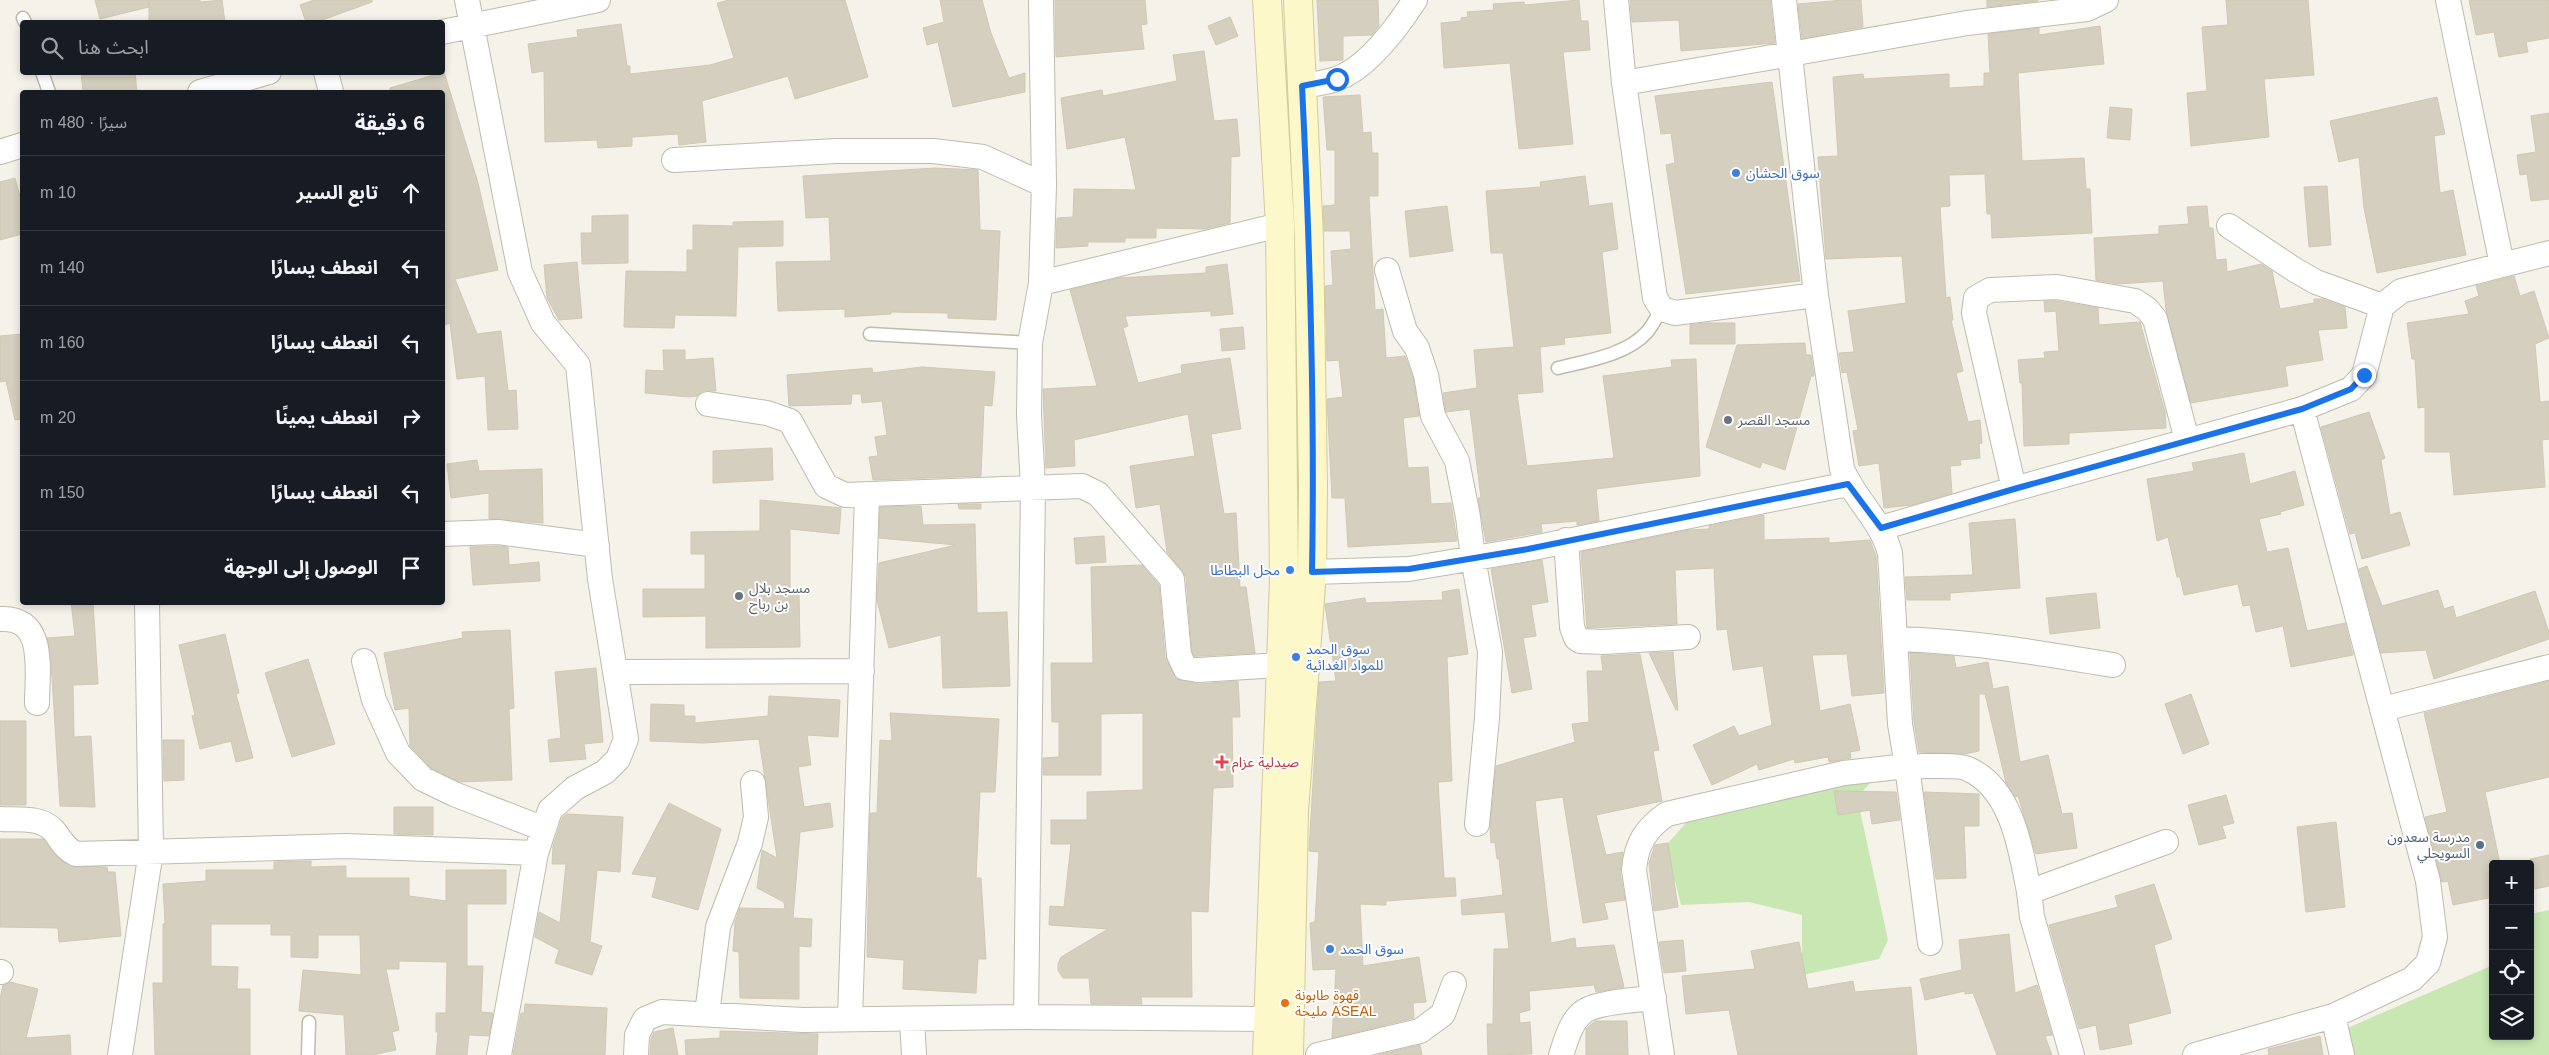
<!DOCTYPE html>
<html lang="ar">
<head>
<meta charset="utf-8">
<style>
  :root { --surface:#171b24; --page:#20242c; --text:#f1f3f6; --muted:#9ea1a6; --line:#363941 }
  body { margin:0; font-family:Arial,"Noto Sans Arabic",sans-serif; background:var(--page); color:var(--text); direction:rtl }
  .controls { position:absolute; right:15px; bottom:15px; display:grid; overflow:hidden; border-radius:5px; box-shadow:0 2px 8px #0003 }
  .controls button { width:45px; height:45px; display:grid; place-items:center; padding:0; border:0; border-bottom:1px solid var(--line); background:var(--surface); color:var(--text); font:25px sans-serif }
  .stop { position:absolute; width:15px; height:15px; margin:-11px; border:4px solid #1a73e8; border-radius:50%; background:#fff }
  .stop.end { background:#1a73e8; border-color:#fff; box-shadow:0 1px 5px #0008 }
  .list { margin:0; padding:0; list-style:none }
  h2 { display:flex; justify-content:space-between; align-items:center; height:65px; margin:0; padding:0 20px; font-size:21px }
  h2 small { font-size:16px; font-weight:400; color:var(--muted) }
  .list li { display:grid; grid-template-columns:32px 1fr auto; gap:15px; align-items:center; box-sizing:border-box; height:75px; padding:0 20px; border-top:1px solid var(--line) }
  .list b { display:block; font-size:19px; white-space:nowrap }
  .list em { font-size:16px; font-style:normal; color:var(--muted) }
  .icon { flex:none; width:28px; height:28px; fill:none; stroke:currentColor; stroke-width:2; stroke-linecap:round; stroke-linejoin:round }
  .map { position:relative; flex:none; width:2549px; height:1055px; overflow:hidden; direction:ltr }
  .search { position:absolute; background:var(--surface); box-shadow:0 2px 8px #0003; left:20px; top:20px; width:425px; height:55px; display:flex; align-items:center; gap:12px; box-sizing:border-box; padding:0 18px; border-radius:5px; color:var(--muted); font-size:19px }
  .panel { position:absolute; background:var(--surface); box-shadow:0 2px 8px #0003; left:20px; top:90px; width:425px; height:515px; border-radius:5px; direction:rtl }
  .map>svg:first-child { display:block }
</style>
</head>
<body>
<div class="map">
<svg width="2549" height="1055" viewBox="0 0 2549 1055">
  <rect width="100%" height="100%" fill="#f4f2e9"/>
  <!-- green -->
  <path fill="#c8e7b3" d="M1874,779l-17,18 31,143 -9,19 -77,16v-60l-53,-13 -68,3 -6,-24h-20v-23l37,-42z
    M2549,910v145h-196l-8,-26 148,-64v71h37v-122z"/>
  <!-- building -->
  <path fill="#d5cfbf" stroke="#d0c8b2" d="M95,0h53l1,7v-7h51v2l22,-2 3,22h-76v-15l-49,12z
    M314,0h58v2l-55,20h-11l-6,-17z
    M729,0h116l23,77 -73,22 -7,-23 -86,25 4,41 -27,3 -1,-11 -46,3v9l-34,2 -1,-8 -52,2 -1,-71 -12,2 -4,-29 50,-7 -1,-7 44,-6 6,42h3v8l80,-9 24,-7 -17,-55z
    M940,0h42l9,33 18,45 16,-5v19l-72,15 -15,-65 -11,3 -4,-17 21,-6z
    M1055,0h90l2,24 -6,1 3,24 -88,8z
    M1317,0h61l1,26 -7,9 -29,1v24l-23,1z
    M1579,0l2,21h7l2,29 -27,2 10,92 -54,5 -9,-86 -66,5 -3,-45 20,-2v-3l7,-1 -1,-5 27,-2 -1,-6 31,-2 1,3z
    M1630,0h140l5,43 -94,8 -2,-31 -47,2z
    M1843,0h18l2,27 -61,11 -4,-34z
    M1987,0h51v1l-51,6z
    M2226,0h82l6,75 -50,4 5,58 -78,9 -4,-53 20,-2 -5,-64 26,-2z
    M2469,0h80v38l-23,4 2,10 -29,5 -5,-25 -18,3z
    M1230,17l8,19 -22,9 -8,-19z
    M2100,26l4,38 -86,9 4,88 62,-3 2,31h4l2,44 -100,5 -1,-24h-4l-2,-40 -36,1 1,31 -10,1 6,91 4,-1 3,23h-2l12,51 -7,2 12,49 12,-2 2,23 -3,1 1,14 -20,2 1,5 -11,1 2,27 -40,12 -28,3 -5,-45 -20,3 -6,-35 5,-1 -11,-58 -5,1 -3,-20 15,-1 -6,-41 58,-8 -4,-47 -76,3 -8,-102 20,-1 -5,-79 30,-3 1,5 85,-5v14l35,-2v-13h6l-2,-39 51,-6v7z
    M1204,51l10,70 23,-2 3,37 -9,1 -1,66 -25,6 -49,-1v10h-31v4h-37v4l-32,2 1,-30 16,-1 1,-28 62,1 -11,-53 -58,12 -6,-51 41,-8 1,6 74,-15 -4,-26z
    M81,72h54l2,20h-54z
    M444,72l34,111 20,87 -43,9 22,55 24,-3 7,60 8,-1 2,39 -30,1 -3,-54 -28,3 -7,-56 -8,3v-234h-52v-4z
    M1772,82l28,199 -114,13 -20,-129 9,-2 -4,-30 -10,1 -6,-38z
    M1360,95l3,38 8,-1 1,21h6v43h-9l6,114 8,-1 3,49 19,-2 8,22 6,38 -16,2 5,50 20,-1 3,37 20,-1 6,38 -109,6 -3,-49h-13l-5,-99 16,-2 -4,-37 -12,1 -2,-75 8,-1 -2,-34 20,-2 -1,-18h-26l-1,-25 12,-1v-55h-8l-4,-53z
    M2437,97l8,37 -11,2 6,57 13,-3 13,65 -89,18 -13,-65 -5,-51 -20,5 -9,-41z
    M2110,107l22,2 -2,31 -23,-2z
    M2549,113v86l-18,2 -4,-27 -7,1 -3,-20 19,-3 -5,-36z
    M936,168l42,2 2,60 20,1 -4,89 -48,-2v-5l-57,-1v2l-46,3v-8l-67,2 -2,-49 55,-1 -2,-44 -23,1 -3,-42z
    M1585,176l4,30 23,-3 6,46 -16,3 9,81 -47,5 1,6 -25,3 3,45 -26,2 10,72 87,-8 -11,-82 69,-9 -1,-7 25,-1 4,117 -104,13 3,32 -22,4v-4l-36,3 1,8 -56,10 -8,-44h3l-11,-89 -24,3 -3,-19 34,-5 -3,-38 40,-3 -11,-94h-12l-5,-62 55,-4 -1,-5z
    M15,178l7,26v30l-22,6v-58z
    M2327,186l4,59 -22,2 -5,-60z
    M1447,206l6,45 -43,6 -5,-46z
    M2207,206l2,22h4l3,32 10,-1 1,13 34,-8 11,7 8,38 34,-6v-4h8l23,8 2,21 -29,2 5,30 -38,6 3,20 -97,17 -25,-93 -3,-29 -45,3 -22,-4 -2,-42 65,-4v-8l30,-2 -2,-17z
    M628,215v48l-46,1 -1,-31h11v-17z
    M783,221v25l-45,1 -2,69 -61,-1 -1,13 -50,-1 2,-56 61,1v-22h6v-25l40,1v-4z
    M577,262l5,56 -23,2 -12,-22 -3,-33z
    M1227,264l6,50 -22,2v-5l-86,5 3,10 -5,2 15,55 44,-10 -1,-8 49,-7 11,71 -30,5 13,80 12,-1 4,74h6l9,66 -56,3h-5l-2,-5 -6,-74 -19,-25 -7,-48 -24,4 -6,-42 65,-10 -7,-42 -114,26 1,26 -29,2 -3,-79 54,-3 -27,-96 49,-12 87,-5v-6z
    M2514,276l6,20 14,-5 15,47 -14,6 5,58 9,-1v38l-7,1 3,47 -91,8 -4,-43h-25v-45l-7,1 -3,-49h-3l-5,-36 62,-9 -4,-13 14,-5 -3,-10z
    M2044,301h12l42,7 1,17 41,-3 25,90 1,16 -97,5v11l-45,2 -2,-63h-2l-2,-23 27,-2 -1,-6 15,-1 -3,-40 -11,1z
    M1704,323h31v21h-45v-19z
    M1243,327l2,22 -23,2 -2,-22z
    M22,334v85l-7,1 -9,-39 -6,1v-46z
    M1805,343l1,12h5l3,21h-3l-26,94 -23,-8 -2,6 -54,-21 31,-102z
    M663,350h22v10l28,-2 3,33h-13l-6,5 -8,1 -44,-4 1,-23 18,1z
    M922,367l73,5 -3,34 -8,-1 -3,71 -108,4 -4,-23 9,-1 -3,-19 12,-2 -5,-34 -20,2 -1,-9h-9l-1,10 -62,2 -2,-31 85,-7 1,5z
    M2369,412l16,46 -4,2 9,55 10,-3 10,33 -48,14 -7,-26 -5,1 -29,-107z
    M772,448l1,32 -60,3v-32z
    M2244,453l6,31 45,-13 9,34 -24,7 1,2 -22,5 8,33 21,-4 19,83 38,-8 8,32 -62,12 -8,-41 -27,6 -6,-27 -7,1 -5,-22 -54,11 -4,-18h-3l-9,-40 -11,4 -10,-62 47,-8 -2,-8z
    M477,460l2,11 63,-2 1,54 -54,-4v-26l-38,5 -4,-34z
    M760,500l81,8 -2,26 -49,-5v64h9l1,54 -94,1v-32l-63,1v-28h62v-35h-14v-22l69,-1z
    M958,504h23v5h-22z
    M921,506l2,19 52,-1 2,89 30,-1 3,74 -67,2 -2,-53 -52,13 -12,-48 2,-37 77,-18 -77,-7 1,-31z
    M1764,515v25l65,-2v5l41,-3 6,16 8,137 -32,3 -5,-42 -35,1 8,56 30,-7 10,46 -10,2 1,6 -22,4 -1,-5 -33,6 -1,-4 -35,11 -2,-6 -45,21 -19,-40 41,-19 5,10 33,-11 -9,-59 -30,4 -6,-41 -10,1 -3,-62 -39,2 2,54 -90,4 -6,-76 108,-22 20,-1v-3z
    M2015,519l5,69 -70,5v7h-43l-2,-23 68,-2 -4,-52z
    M1104,536l2,26 -30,2 -2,-26z
    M497,546l11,1 1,18 30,-3 1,19 -67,4 -3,-38z
    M1542,560l6,42 -17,3 5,31 -13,2 9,51 -20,4 -21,-124z
    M1142,565l17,20 6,72 11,22 23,5 39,-3 2,36h-8l1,70 -20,1 -5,124 -17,-1 1,86h-51l1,7h-51l-2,-26h-26l-5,-8v-6l3,-7 47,-28 -59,-4 1,-19 14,1 7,-63h-20v-24h36v-28l56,-2v-77l-42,1v61h-58v-17l16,-1v-35h-7l-1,-59h42l-2,-96z
    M2367,566l15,40 56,-16 6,19 9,-3 3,12 79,-27 14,41v7l-115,40 -8,-29 -45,3 -22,-84z
    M1459,589l9,65 -21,3 5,124 -14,1 6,96h11l1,18 -70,5v4l-26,-1 3,62 56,-9 7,45 -13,1 1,15 -82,20 4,-69 -23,1 -3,-47 5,-1 4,-70 -10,-1 10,-169 17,-1 -11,-77 40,-6 1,5 77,-3 -1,-8z
    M2096,593l4,35 -50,6 -4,-36z
    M71,602h22l5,82 -25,1 1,52 17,-1 4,71 -35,-1 -9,-145 -4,-23 28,-2z
    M510,630l4,78 -5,1 3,71 -52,2 -29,-14 -21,-22 -1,-38 -14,2 -11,-57 79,-15 -1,-6z
    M225,634l14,59 -3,1 17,64 -17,4 -5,-21 -31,8 -8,-33 3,-1 -16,-70z
    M1673,652l5,58h-2l-27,-57z
    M1910,653l44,3 2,12 32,-6 5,27 15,-3 12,76 28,-7 14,59 10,-1 5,35 -41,6 -18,-58 -3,1 -9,-14 -21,-89h-6v57l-14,3 -46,-2 -5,-30z
    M1640,654l19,96 -6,1 9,50 -66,14 10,40 17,-3 -3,20 5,28 -21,3 4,16 -25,4 -20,-126 -28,4 16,142 24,-5 1,10 38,-3 10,42 -28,5 -2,-7 -65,6 1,19 -11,3 1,10 10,-1 2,32 -44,1 -1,-31h6l1,-75h15l-4,-37 -43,3 -1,-15 42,-5 -4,-36h-2l-2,-17 -4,1 -1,-16 6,-61 79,-24 -3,-18 17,-2 -2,-51h16l-2,-15z
    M308,659l27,85 -43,13 -27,-84z
    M596,668l7,74 -19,2 2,15 -36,3 -2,-22 13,-2 -6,-66z
    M2549,681v96l-64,15 15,72h-7v33l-40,8 -5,-24 -6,1 -17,-65 22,-5 -23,-99z
    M2191,694l18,50 -26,10 -18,-50z
    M769,696l71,4 -2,37 -31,-2 4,30 -13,2 6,40 26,-4 3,24 -33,5 -7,86 19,1 -1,28 -12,-1v53l-59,-1 -1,-46 -6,-1 2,-29 5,-14 45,1 -1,-7 -27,-14 5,-38 15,8 -18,-119 -54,4 -55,-2 1,-37 33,1v11h11v7l73,-7z
    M890,713l109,6 -4,73h-15l-4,86h5l5,81h-8l-2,34 -73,-4 1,-29 -37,-3 3,-144h7l3,-73 12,1z
    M0,721h26v84h-26z
    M163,740h21v40l-20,1z
    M1834,791l62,1 4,28 -28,4 -2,-14 -32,5z
    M1924,792l55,2v32h-15l2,52 -30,1z
    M2226,795l8,28 -12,3 4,12 -27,7 -11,-40z
    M669,803l52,26 -23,81 -46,-13 5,-20 -25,-3z
    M394,807h39v28l-39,-1z
    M567,814l56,3 -3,55 -23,-2 -7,72 12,4 -10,29 -37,-12 4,-13 -24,-13 4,-25 21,11 6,-59h-14l1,-18 9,-28z
    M2336,822l9,85 -39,5 -9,-85z
    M0,839h43l14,18 12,9 38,1 1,5h7l6,64 -62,6 -1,-14 -58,-1z
    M1668,843l10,64 -24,4 -5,-48 6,-18z
    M2549,855v31l-19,4v-31z
    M311,861v6l35,-1v12h63v18l37,5v-31h60v34h-39v62h16l-2,46 12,1 -4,23 -20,-1 -2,20h-31l2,-23h-2v-19h10l1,-51 -48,-1v8h-13l13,61 -7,2 4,18 -23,5h-27l-2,-40 -45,-4 4,-41 58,5 -1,-40h-42v23l-27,-1v-22h-20v-11h-60v42l27,1 -1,22h13v66h-95l-2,-72h10v-59h2l-2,-40 43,-3v-11h68v-8z
    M2154,884l18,55 -18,6 17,68 -43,11 4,20 -32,6 -4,-25 -17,4 -30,-104 69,-18 -3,-11z
    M2009,934l6,59 22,-8 15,50 -7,1 7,19h-55l-24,-62 -8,1v-3l-40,9 -5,-21 42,-9 -3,-30z
    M1683,940l3,31 -22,2 -5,-31z
    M1799,942l9,47 45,-8 2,11 56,-5 6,68h-179l-9,-45 -43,4 -4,-38 73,-7 -4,-18z
    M10,982l28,7 -12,49 44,-3 1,20h-71v-56l3,-14z
    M525,1004l82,4 -2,47h-92l8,-42h3z
    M1595,1021h32l1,34h-42v-26z
    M673,1028l5,27h-28l1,-16 3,-7z
    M720,1031l98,3 -1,21h-131l-1,-15 35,-2z
    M2320,1036l3,19h-54l-1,-6z
    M1420,1045l2,10h-44z"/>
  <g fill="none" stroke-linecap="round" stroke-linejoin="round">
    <!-- service casing -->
    <g stroke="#bfbbac" stroke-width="15">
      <path id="service" d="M23,18l2,4
        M42,72l7,20
        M870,334l160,9
        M1558,368c28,-7 69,-13 89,-36 6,-7 10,-16 15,-23
        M308,1055l1,-33"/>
    </g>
    <!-- minor casing -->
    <g stroke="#bfbbac" stroke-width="26">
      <path id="minor" d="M467,0l53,272 23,51 35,42 22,214 26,160 -8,20 -13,13 -30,16 -25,22 -14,43 -37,202
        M1616,0l8,83 31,215 7,11 13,4 141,-18
        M2448,0l54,265
        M442,32l156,-32
        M326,72l5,20
        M1624,83l343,-60 120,-14 19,-9
        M1302,86c11,-2 23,-3 34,-7 31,-10 62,-53 79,-79
        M200,92l69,-20
        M0,152l22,-7
        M674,160l162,-9h97l50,6 61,28
        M2229,226l66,44 21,12 66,24
        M1387,270l18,61 12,17 9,27 7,41 24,45 11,56 5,41 17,94 -3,66 -10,106
        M1041,283l239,-58
        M708,404l59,9 23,8 36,65 19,9 237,-9 16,8 74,85 7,76 6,13 13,2 84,-5
        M2014,489l-40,-176 2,-15 14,-8 67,-3 78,14 12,8 8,10 32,121
        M1881,528l133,-39 288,-80 49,-20 13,-14 18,-69 19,-15 148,-38
        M442,534l56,-2 99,13
        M1566,540l6,87 4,11 4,3 23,1 85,-5
        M1312,572l97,-3 119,-20 320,-65
        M0,619c47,-3 37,53 37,84
        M1896,639c73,2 145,14 217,26
        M364,661l10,39 24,53 25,26 31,15 90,35
        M615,672l247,-1
        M2383,709l166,-42
        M0,819c18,1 41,-3 54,12 7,9 11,18 22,23l269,-8 191,7
        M1930,943l-23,-177c13,1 52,-2 61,3 44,19 53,81 61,123
        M0,972h1
        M707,1014l11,-87 32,-84 6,-26 -3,-34
        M2333,1016l9,39
        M1026,1017l7,-531 -4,-71 1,-72 11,-60 3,-98 -3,-185
        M850,1019l17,-524
        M912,1019l2,36
        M120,1055l31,-204 -4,-249
        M636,1055l1,-20 8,-16 17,-7 141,8 223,-3 242,2
        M1318,1055l102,-24 23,-17 11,-30
        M1561,1055c5,-14 9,-32 21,-42 12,-11 55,-13 72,-15
        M1662,1055l-28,-185c2,-26 12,-42 33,-56l177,-41 63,-7 -7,-42 -10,-171c-9,-33 -35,-53 -48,-84l-26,-174 -32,-295
        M2072,1055l-40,-138 -3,-25 137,-50
        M2195,1055l138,-39 79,-37 16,-16 7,-26 -7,-56 -126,-472"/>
    </g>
    <!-- secondary casing -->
    <g stroke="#d2cb9a" stroke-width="30">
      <path id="secondary" d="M1267,1055l17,-476 -4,-354 -13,-225
        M1289,1055l5,-244 18,-239 1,-86 -4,-248 -11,-238"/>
    </g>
    <!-- service -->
    <use href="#service" stroke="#fff" stroke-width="12"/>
    <!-- minor -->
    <use href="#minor" stroke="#fff" stroke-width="24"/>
    <!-- secondary -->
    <use href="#secondary" stroke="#fdf8ca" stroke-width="28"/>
  </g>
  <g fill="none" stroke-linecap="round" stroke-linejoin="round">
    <!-- route -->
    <path stroke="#1a73e8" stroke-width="6" d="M1337,79l-35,7c8,162 13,324 10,486l97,-3 119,-20 320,-65 33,44 133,-39 288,-80 49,-20 13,-14"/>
  </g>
  <!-- markers -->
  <g fill="#3f7fe0" stroke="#fff" stroke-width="2">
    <circle cx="1736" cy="173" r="5"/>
    <circle cx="1290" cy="570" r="5"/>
    <circle cx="1296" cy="657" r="5"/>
    <circle cx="1330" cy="949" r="5"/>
  </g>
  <g fill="#6b7280" stroke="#fff" stroke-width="2">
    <circle cx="1728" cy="420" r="5"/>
    <circle cx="739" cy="596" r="5"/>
  </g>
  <path fill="#e0444e" stroke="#fff" stroke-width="2" d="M1219.5 754.5h5v5h5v5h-5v5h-5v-5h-5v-5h5z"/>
  <circle fill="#5c6f8a" stroke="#fff" stroke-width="2" cx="2480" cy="845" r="5"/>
  <circle fill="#e8710a" stroke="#fff" stroke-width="2" cx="1285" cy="1003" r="5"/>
  <g text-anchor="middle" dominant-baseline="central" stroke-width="4" stroke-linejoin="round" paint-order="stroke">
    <!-- shop labels -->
    <g font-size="14" fill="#366cbe" stroke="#fff" text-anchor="start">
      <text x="1746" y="173">سوق الحشان</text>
      <text x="1280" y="570" text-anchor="end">محل البطاطا</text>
      <text x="1306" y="649">سوق الحمد<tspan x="1306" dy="16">للمواد الغدائية</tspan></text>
      <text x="1340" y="949">سوق الحمد</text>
    </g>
    <!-- worship labels -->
    <g font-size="14" fill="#5b616d" stroke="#fff" text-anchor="start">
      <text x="1738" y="420">مسجد القصر</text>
      <text x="749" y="588">مسجد بلال<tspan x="749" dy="16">بن رباح</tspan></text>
    </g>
    <!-- health labels -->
    <g font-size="14" fill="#be3a42" stroke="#fff" text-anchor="start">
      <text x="1232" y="762">صيدلية عزام</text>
    </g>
    <!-- service labels -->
    <g font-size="14" fill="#4e5e75" stroke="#fff" text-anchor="end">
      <text x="2470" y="837">مدرسة سعدون<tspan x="2470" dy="16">السويحلي</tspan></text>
    </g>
    <!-- food labels -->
    <g font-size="14" fill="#c56008" stroke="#fff" text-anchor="start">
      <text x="1295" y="995">قهوة طابونة<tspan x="1295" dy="16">مليحة ASEAL</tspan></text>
    </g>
  </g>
</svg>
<div class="controls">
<button>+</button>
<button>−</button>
<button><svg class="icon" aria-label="locate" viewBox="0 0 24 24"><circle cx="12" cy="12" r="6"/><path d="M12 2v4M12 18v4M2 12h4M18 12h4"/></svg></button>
<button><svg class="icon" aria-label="layers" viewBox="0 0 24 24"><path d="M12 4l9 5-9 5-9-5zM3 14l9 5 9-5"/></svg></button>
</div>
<div class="stop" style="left:1337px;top:79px"></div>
<div class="stop end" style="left:2364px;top:375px"></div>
<div class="search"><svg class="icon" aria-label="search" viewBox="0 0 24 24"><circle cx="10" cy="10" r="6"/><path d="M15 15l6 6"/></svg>ابحث هنا</div>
<section class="panel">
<h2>6 دقيقة<small>سيرًا · 480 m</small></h2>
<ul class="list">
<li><svg class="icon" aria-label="ahead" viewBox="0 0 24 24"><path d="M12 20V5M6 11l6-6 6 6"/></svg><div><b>تابع السير</b></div><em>10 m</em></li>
<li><svg class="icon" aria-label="left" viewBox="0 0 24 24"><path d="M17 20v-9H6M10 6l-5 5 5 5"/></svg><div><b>انعطف يسارًا</b></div><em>140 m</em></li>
<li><svg class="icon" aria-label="left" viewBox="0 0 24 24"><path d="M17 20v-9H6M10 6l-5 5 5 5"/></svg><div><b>انعطف يسارًا</b></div><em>160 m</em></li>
<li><svg class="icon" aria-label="right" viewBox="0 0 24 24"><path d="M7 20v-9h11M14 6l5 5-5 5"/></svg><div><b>انعطف يمينًا</b></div><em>20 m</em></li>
<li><svg class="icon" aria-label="left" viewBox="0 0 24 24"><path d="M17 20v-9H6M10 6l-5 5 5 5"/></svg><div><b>انعطف يسارًا</b></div><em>150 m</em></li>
<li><svg class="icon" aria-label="arrive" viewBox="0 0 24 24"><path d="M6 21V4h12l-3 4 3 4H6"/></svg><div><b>الوصول إلى الوجهة</b></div></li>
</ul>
</section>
</div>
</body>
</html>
